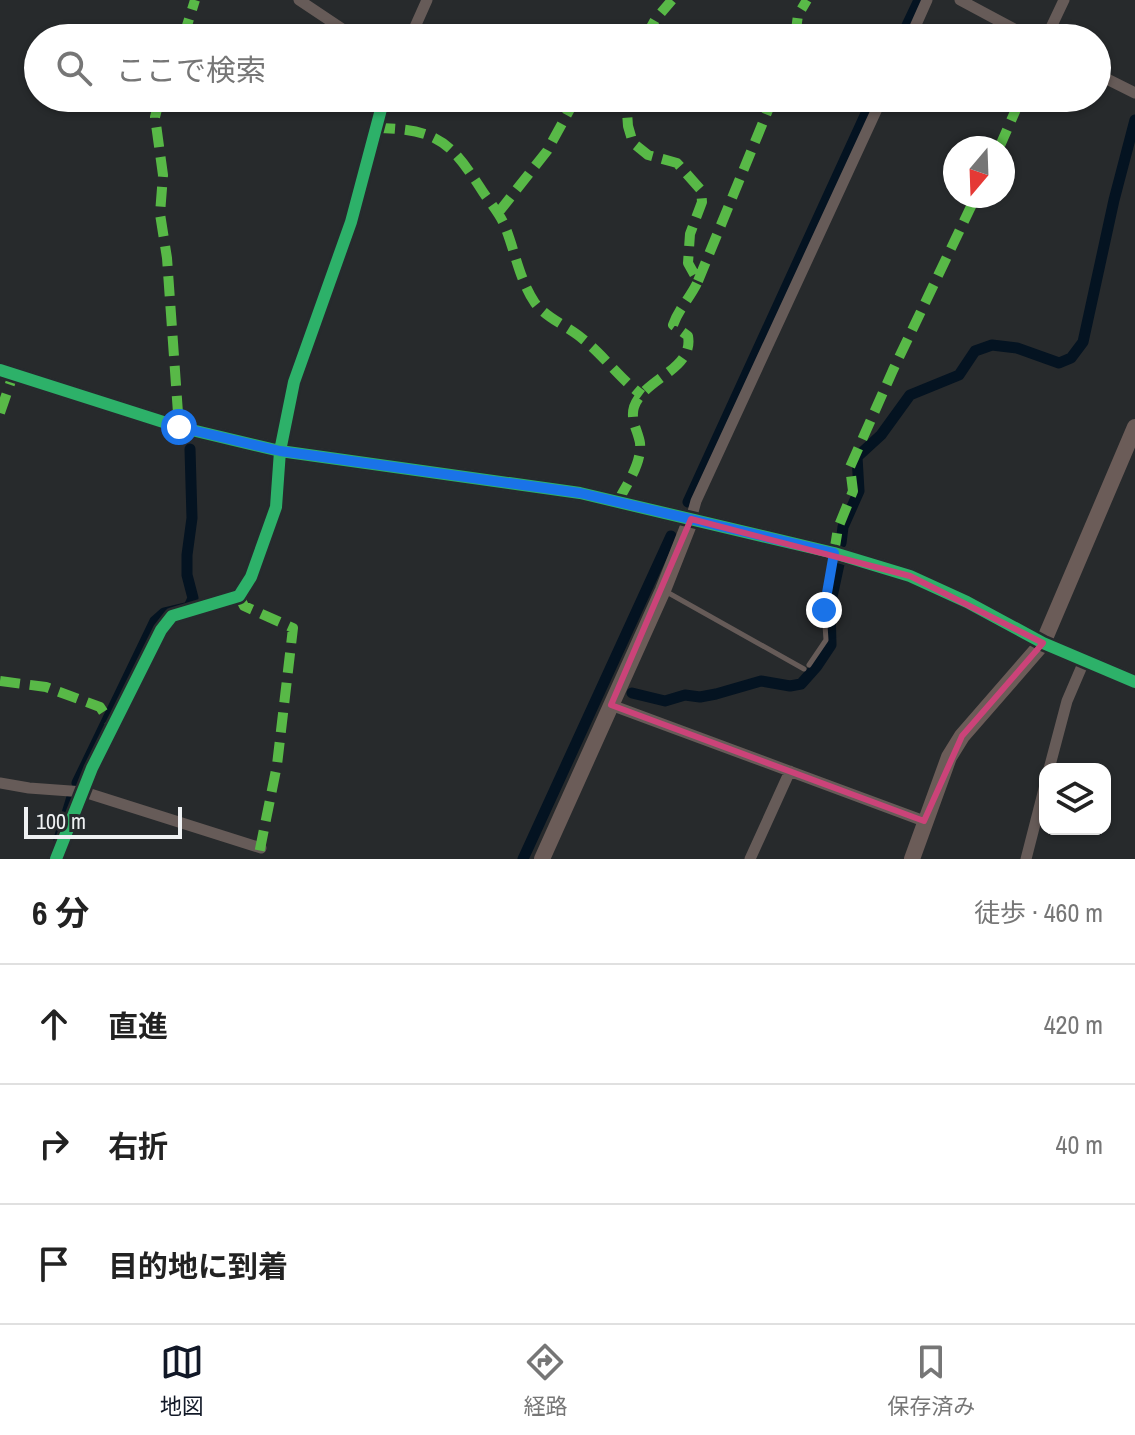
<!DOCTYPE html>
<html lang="ja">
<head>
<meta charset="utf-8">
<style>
  :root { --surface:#fff; --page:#f2f2f2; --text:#222; --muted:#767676; --line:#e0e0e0; --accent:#111827 }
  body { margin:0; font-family:"Archivo Narrow","Noto Sans JP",sans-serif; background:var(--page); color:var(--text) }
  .controls { position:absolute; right:24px; bottom:24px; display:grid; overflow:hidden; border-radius:16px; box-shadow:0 2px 6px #0004 }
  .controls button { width:72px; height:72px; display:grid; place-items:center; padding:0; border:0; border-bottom:2px solid var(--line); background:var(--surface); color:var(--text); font:40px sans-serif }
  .compass { position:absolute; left:943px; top:136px; width:72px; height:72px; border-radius:50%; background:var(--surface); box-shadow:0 2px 6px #0004; rotate:199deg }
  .scale { position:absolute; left:24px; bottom:20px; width:158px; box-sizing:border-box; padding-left:8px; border:4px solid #eff1f3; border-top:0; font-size:22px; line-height:28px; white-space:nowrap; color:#eff1f3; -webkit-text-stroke:6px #262a2d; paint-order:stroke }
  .stop { position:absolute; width:24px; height:24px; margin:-18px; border:6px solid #1a73e8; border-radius:50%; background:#fff }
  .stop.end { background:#1a73e8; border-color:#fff; box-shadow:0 2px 8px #0008 }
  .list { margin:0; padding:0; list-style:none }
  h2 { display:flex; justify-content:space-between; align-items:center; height:104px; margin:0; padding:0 32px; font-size:34px }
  h2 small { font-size:26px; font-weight:400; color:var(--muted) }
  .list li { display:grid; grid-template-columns:52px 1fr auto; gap:24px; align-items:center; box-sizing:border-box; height:120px; padding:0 32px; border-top:2px solid var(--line) }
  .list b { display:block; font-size:30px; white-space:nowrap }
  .list em { font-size:26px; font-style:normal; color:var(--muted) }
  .icon { flex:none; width:44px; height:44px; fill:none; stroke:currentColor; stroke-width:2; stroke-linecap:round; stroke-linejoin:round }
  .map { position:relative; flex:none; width:1135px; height:859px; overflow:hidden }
  .search { position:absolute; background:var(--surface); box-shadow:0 2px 6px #0004; left:24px; right:24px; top:24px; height:88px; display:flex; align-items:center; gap:20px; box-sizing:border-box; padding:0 28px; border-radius:44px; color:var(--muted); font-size:30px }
  .sheet { height:464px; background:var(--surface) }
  nav { display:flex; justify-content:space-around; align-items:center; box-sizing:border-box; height:112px; border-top:2px solid var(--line); background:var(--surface); font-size:22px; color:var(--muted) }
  nav a { display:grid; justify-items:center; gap:4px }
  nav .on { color:var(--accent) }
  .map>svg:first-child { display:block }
</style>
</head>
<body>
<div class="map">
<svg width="1135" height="859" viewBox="0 0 1135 859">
  <rect width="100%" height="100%" fill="#272a2c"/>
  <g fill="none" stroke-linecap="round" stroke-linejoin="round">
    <!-- canal -->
    <path stroke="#041321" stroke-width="11" d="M901,38l18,-38
      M688,502l185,-404
      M841,543l2,-16 16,-36 -2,-34 24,-22 29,-40 49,-20 16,-24 17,-6 25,3 42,15 12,-5 12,-16 31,-142 21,-80
      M632,693l33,8 20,-6 15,2 16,-3 45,-13 29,5 11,-2 16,-18 14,-21 -1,-39 9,-42
      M77,783l78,-162 9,-8 25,-6 4,-9 -6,-23v-20l5,-37 -2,-69
      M59,839l14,-45
      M523,859l148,-323"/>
    <!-- lane -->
    <path stroke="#665b58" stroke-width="5" d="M665,591l139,78
      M809,665l17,-25 -2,-30 9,-54"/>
    <!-- street -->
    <path stroke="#665b58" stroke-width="11" d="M299,0l42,28 9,10
      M960,0l71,38
      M410,38l17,-38
      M910,38l17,-38
      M1046,38l18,-38
      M1097,74l38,19
      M691,519l5,-18 186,-403
      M611,705l313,116
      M1049,769l18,-68 18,-42
      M0,783l29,5 55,4 177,56
      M56,859l36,-91 69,-138 11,-14 67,-20 12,-19 25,-70 4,-56 14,-69 57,-160 33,-124
      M750,859l40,-88
      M1026,859l19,-74"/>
    <!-- secondary -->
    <path stroke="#6b5c58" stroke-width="16" d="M0,370l179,57 101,24 300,42 254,60 76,23 57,26 76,41 92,39
      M542,859l121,-269 28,-71
      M912,859l37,-102 13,-21 81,-93 92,-216"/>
    <!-- quiet -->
    <path stroke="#58b947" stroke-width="10" stroke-dasharray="20 10" stroke-linecap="butt" d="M183,38l12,-38
      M645,38l10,-18 17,-20
      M795,38l3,-23 9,-15
      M160,98l-5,19 8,58 -3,39 7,44 12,169
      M375,128c63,1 75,13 108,64 8,12 18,23 23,37 9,23 14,52 29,74 12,16 35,24 49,37 21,17 36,39 58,55
      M999,148l22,-50
      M498,213l49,-62 29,-53
      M698,281l75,-183
      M0,413l13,-38
      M618,501c9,-17 24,-38 22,-58 -2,-12 -10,-23 -6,-36 10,-29 60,-37 54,-71l-15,-11c6,-17 18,-28 25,-44l-10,-18 2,-29 12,-32 -1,-12 -24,-27 -29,-8 -15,-12 -5,-17 -2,-28
      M834,553l4,-25 15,-37 -3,-24 43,-97 83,-174
      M239,596l5,10 49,22 -16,137 -19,94
      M0,681l46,6 54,20 13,20"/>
    <!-- cycleway casing -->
    <g stroke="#262a2d" stroke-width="17">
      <path id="cycleway" d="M0,370l179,57 101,24 300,42 254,60 76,23 57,26 76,41 92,39
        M56,859l36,-91 69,-138 11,-14 67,-20 12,-19 25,-70 4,-56 14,-69 57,-160 33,-124"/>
    </g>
    <!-- cycleway -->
    <use href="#cycleway" stroke="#2db169" stroke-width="12"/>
  </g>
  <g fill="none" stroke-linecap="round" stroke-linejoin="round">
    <!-- route -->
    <path stroke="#1a73e8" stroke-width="10" d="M179,427l101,24 300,42 254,60 -10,57"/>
  </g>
  <!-- marked area -->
  <path fill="none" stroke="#cb4379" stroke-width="6" stroke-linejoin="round" d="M691,519l219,57 133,67 -81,93 -38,85 -313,-116z"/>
</svg>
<div class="controls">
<button><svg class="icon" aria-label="layers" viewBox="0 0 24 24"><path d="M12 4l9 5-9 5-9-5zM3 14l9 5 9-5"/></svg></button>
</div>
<svg class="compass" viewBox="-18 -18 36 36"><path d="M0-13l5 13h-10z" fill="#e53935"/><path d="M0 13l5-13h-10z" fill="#767676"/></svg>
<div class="scale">100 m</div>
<div class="stop" style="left:179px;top:427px"></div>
<div class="stop end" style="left:824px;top:610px"></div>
<div class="search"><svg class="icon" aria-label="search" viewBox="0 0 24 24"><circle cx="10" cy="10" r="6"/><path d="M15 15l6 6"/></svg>ここで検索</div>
</div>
<section class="sheet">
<h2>6 分<small>徒歩 · 460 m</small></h2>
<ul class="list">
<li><svg class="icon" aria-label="ahead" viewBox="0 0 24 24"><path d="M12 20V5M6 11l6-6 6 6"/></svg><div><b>直進</b></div><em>420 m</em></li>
<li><svg class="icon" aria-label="right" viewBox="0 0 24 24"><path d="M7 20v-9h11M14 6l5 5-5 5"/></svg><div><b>右折</b></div><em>40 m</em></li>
<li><svg class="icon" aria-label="arrive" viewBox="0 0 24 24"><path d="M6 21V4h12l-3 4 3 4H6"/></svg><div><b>目的地に到着</b></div></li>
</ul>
</section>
<nav>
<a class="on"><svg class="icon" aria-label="map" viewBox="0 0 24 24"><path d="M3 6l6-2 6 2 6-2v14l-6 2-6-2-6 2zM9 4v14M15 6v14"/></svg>地図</a>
<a><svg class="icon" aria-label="directions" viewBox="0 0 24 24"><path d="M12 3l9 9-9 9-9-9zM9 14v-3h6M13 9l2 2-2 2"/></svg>経路</a>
<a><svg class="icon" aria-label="saved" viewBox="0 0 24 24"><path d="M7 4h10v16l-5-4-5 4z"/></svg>保存済み</a>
</nav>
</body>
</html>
